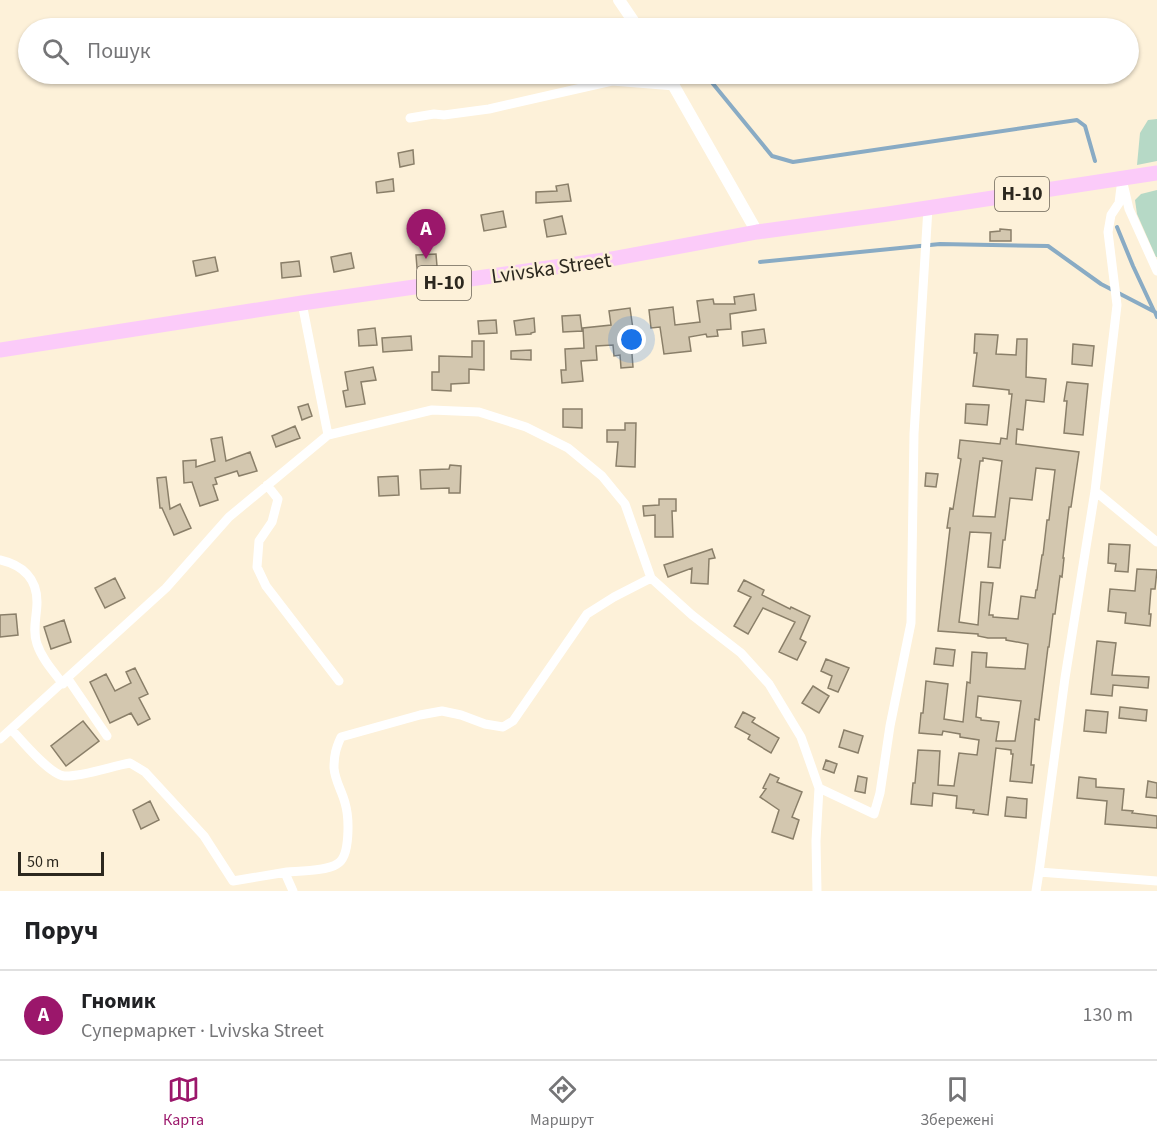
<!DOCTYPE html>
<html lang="uk">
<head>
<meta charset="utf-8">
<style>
  :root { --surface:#fff; --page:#f2f2f2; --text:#202124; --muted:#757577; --line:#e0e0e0; --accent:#9b176b }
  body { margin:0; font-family:"Source Sans 3",sans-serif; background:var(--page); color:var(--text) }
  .scale { position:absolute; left:18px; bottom:15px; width:86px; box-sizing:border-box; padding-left:6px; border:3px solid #2c281f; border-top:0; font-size:16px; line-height:21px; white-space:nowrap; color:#2c281f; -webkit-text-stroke:4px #fdf1d9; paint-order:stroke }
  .you { position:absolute; left:632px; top:340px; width:21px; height:21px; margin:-15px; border:4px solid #fff; border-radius:50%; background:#1a73e8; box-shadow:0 0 0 9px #1a73e833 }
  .badge { display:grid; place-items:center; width:39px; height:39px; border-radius:50%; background:var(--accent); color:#fff; font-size:20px; font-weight:700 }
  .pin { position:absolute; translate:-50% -50px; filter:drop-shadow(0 2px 3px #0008) }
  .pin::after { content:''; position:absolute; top:32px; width:21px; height:18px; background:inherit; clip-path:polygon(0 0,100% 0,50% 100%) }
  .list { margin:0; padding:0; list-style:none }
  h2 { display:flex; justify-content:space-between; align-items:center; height:78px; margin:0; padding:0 24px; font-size:26px }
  h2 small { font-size:20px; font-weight:400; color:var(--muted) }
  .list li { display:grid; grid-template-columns:39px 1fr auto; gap:18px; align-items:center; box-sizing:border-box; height:90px; padding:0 24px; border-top:2px solid var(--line) }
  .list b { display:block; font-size:22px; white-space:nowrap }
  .list p { margin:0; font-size:20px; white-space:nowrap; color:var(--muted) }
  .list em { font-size:20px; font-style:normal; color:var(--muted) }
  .icon { flex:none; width:33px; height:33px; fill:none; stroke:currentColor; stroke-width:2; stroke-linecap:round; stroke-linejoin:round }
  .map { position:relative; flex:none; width:1157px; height:891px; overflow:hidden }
  .search { position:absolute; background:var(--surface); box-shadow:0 2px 4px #0004; left:18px; right:18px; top:18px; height:66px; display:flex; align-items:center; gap:15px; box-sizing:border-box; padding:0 21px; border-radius:33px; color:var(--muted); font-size:22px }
  .sheet { height:168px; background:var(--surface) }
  nav { display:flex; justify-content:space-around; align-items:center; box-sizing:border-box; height:84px; border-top:2px solid var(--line); background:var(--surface); font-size:16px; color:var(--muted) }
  nav a { display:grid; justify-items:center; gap:3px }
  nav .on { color:var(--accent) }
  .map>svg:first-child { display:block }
</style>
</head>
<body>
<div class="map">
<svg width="1157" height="891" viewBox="0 0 1157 891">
  <rect width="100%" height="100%" fill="#fdf1d9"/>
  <!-- green -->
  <path fill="#b6d9c6" d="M1157,119v42l-20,4 3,-32 8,-13z
    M1157,190v67h-1l-19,-43 -2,-14 6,-6z"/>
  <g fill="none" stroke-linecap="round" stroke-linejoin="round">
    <!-- stream -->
    <path stroke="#89abc4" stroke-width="4" d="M705,74l67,82 21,6 284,-42 8,6 10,35
      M1117,227l16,39 21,45
      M760,262l180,-18 108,2 53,38 54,28 2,5"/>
  </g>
  <!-- building -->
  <path fill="#d3c7af" stroke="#8a7f69" stroke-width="1.5" fill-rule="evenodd" d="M413,150l1,14 -14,3 -2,-14z
    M393,179l1,12 -17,2 -1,-11z
    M568,184l3,17 -35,2v-11l21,-1 -1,-5z
    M503,211l3,16 -22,4 -3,-16z
    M562,216l4,18 -19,3 -3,-17z
    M1000,229l11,1v11h-21v-9l10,-1z
    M351,253l3,15 -20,4 -3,-15z
    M436,254l1,12 -20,2 -1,-13z
    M215,257l3,14 -22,5 -3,-15z
    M299,261l2,15 -19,2 -1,-15z
    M754,294l2,16 -26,4 1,15 -14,1 1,6 -11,1 -1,-3 -17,3 2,14 -27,3 -4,-27 -9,1 -2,-18 24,-3 2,18 25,-3 -3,-21 16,-2 1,5h21l-1,-7z
    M630,308l3,21 -3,1 3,23 -1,1 1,13 -12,1 -1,-13 -6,1 -1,-11 -17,1 1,14 -16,1 2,20 -21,2 -1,-13h5l-1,-21 19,-1 -1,-20 28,-3 -2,-14z
    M580,315l2,16 -19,1 -1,-16z
    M534,318l1,14 -4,1v1l-15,1 -2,-14z
    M496,320l1,13 -18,1 -1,-13z
    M375,328l2,17 -18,1 -1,-16z
    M764,329l2,14 -23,3 -1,-14z
    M975,334l23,1 -2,19 20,1 1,-16h10l-1,38 20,2 -2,23 -18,-2 -3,30 -6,-1 -1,15 63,8 -8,55h-2l-6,51h1l-2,19 -2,-1 -5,38h-2l-4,33h-1l-9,73 -4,-1 -4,46h3l-2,18 -22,-2 3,-27h-2v-4l-15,-2 -8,67 -15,-2 1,-3 -18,-2 1,-12 -24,-3 -1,13 -21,-2 2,-21h2l3,-33 22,1 -2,34 16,1 5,-33 18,2 2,-15 -19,-3v-3l-17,-3 -1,4 -23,-2 2,-20h2l3,-32 22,3 -4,35 19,3 4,-40 3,1 2,-31 15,1 -1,14 39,2 3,-25 -22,-4v-2h-18l-10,-2v-2l-40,-3 12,-103h-3l3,-20 3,1 8,-50 -3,-1 2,-18 40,4 1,-6 6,1 5,-45h-3v-4l-36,-4 4,-33h-3zM983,458l19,3 -7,56 -22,-1 7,-55h3zM1036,468l19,2 -6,50h-2l-4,35h-1l-5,35h-1l-1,8 -14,-2 -3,23 -25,-2v-2h-4l4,-32 -12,-1 -3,43 -19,-3 11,-90 21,1 -3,34 12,1 3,-28h2l5,-42 22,2zM978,696l43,5 -6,40h-19l3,-19 -18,-2v-2l-5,-1z
    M411,336l1,14 -29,2 -1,-14z
    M472,341h12v29l-15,-1v14l-18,1v7l-19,-1v-18h7v-16l33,1z
    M1073,344l21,2 -2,20 -20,-2z
    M531,350v10l-20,-1v-8z
    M373,367l3,13 -15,2 4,22 -19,3 -3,-16 5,-1 -3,-18z
    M1067,382l21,2 -5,51 -19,-2 3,-32h-3z
    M308,404l4,12 -10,4 -4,-13z
    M966,404l23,1 -2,20 -22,-2z
    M563,409h19v19l-19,-1z
    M625,423h11l-1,44 -19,-1 2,-24h-11v-12h18z
    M295,426l5,12 -24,9 -4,-11z
    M222,437l4,24 24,-9 7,19 -18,5 -2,-5 -22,7 2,6 -4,1 5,15 -18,6 -8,-24 -8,1 -1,-22 13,-1v7l19,-6 -4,-22z
    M450,465l11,1 -1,27h-11v-5l-28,1 -1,-19 29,-1z
    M926,473l12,1 -2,13 -11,-1z
    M398,476l1,19 -20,1 -1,-19z
    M166,477l4,32 10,-5 11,24 -17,7 -12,-27h-2l-3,-30z
    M659,499h17v12h-4l1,26h-18v-22l-11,1 -1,-10 16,-1z
    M1109,544l21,1 -2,27 -13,-1 1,-7 -8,-1z
    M712,549l3,9 -6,1 -1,25 -17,-1 1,-15 -24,9 -4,-12z
    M1137,569l20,1 -2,19h-4l-2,25h2l-1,12 -25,-3 1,-10 -18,-2 2,-22 25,2z
    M115,578l10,20 -20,10 -10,-20z
    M744,580l20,10 -2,5 28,14 1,-2 19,9 -10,23 6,3 -9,18 -18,-8 16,-30 -32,-14 -15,26 -14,-8 17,-29 -13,-6z
    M16,614l2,21 -18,2v-22z
    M64,620l7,22 -20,7 -7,-22z
    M1097,641l19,2 -4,32 37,2 -1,11 -35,-3 -1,11 -21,-2z
    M936,648l19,2 -2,16 -19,-2z
    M826,659l23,9 -11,24 -10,-4 4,-12 -11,-5z
    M135,668l13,26 -9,4 11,21 -12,6 -7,-12 -21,10 -20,-41 16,-8 9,17 16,-8 -5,-11z
    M813,686l16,10 -10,17 -17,-10z
    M1120,707l27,3 -1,11 -27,-3z
    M1086,710l22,2 -2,21 -22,-2z
    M743,712l12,6 -3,4 27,16 -8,15 -23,-14 2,-4 -15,-8z
    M83,721l16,20 -33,25 -15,-20z
    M844,730l19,6 -5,17 -19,-6z
    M826,760l11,4 -3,9 -11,-4z
    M770,774l9,4 -2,4 25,10 -10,25 7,3 -6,19 -21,-7 7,-22 -19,-13 6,-8 -3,-1z
    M858,776l9,2 -2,15 -10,-2z
    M1079,777l17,2v8l28,2 -2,21 11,1 -1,2 25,3v12l-52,-4 2,-23 -30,-3z
    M1148,781l9,2v15l-11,-1z
    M1007,797l20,2 -1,19 -21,-2z
    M150,801l9,19 -18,9 -8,-19z"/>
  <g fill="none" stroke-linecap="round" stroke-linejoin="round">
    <!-- minor -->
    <path stroke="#fff" stroke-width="9" d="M410,118l24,-4 10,1 45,-6 123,-28 63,5
      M1157,271l-28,-62 -7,-30 -3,24 -8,12 -3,17 9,73 -22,186 -30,187 -26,194 118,9
      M328,435l104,-25 47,2 47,15 42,21 34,28 23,28 26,74 41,37 49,38 28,31 32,53 18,51 -3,53 1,50
      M267,485l11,14 -6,23 -13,19 -2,26 9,19 73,95
      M1095,491l62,51
      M0,560c22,5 37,18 37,42 0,14 -5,28 0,42 5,15 16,27 26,40
      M68,679l39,57
      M11,729c11,12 38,45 53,47 18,1 48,-10 66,-13l15,9 59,64 29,45c18,-3 36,-6 54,-9 13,-1 40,-1 50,-8 14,-7 12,-48 8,-61 -3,-12 -10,-22 -11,-35 0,-13 2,-20 7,-31l79,-22 22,-4 19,4 24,9 18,3 10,-6 74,-107 27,-17 37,-19
      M0,739l166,-151 63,-71 99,-82 -26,-132
      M819,788l55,26 6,-21 10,-67 21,-103 3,-189 14,-226
      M285,873l8,18
      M1036,891l3,-19"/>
    <!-- tertiary -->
    <path stroke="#fff" stroke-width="12" d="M619,0l19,28
      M667,74l90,158"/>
    <!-- primary -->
    <path stroke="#fbcbf9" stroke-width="15" d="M0,350l302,-47 309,-44 146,-27 131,-18 269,-41"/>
  </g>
  <g text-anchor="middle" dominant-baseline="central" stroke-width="5" stroke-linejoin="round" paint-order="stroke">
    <!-- shield labels -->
    <g fill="#fdf1d9" stroke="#6b6457" stroke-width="1.5">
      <rect x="995" y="177" width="54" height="34" rx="4.5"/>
      <rect x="417" y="266" width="54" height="34" rx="4.5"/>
    </g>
    <g font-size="20" font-weight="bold" fill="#2c281f">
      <text x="1022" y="194">Н-10</text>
      <text x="444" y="283">Н-10</text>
    </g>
    <!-- street labels -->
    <g font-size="21" fill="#2c281f" stroke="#fdf1d9">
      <text transform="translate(551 268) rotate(-8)">Lvivska Street</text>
    </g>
  </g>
</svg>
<div class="scale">50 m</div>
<div class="you"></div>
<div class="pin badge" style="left:426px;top:259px">A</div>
<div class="search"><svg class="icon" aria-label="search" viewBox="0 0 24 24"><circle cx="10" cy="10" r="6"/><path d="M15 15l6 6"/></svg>Пошук</div>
</div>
<section class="sheet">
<h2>Поруч<small></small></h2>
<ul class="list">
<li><span class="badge">A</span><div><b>Гномик</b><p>Супермаркет · Lvivska Street</p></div><em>130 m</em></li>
</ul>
</section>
<nav>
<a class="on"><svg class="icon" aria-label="map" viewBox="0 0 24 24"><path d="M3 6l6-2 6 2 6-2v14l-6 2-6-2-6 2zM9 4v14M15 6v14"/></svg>Карта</a>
<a><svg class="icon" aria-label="directions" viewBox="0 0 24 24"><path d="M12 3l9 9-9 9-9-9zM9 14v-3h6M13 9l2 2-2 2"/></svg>Маршрут</a>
<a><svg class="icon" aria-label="saved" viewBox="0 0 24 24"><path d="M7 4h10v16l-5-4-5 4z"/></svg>Збережені</a>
</nav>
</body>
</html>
